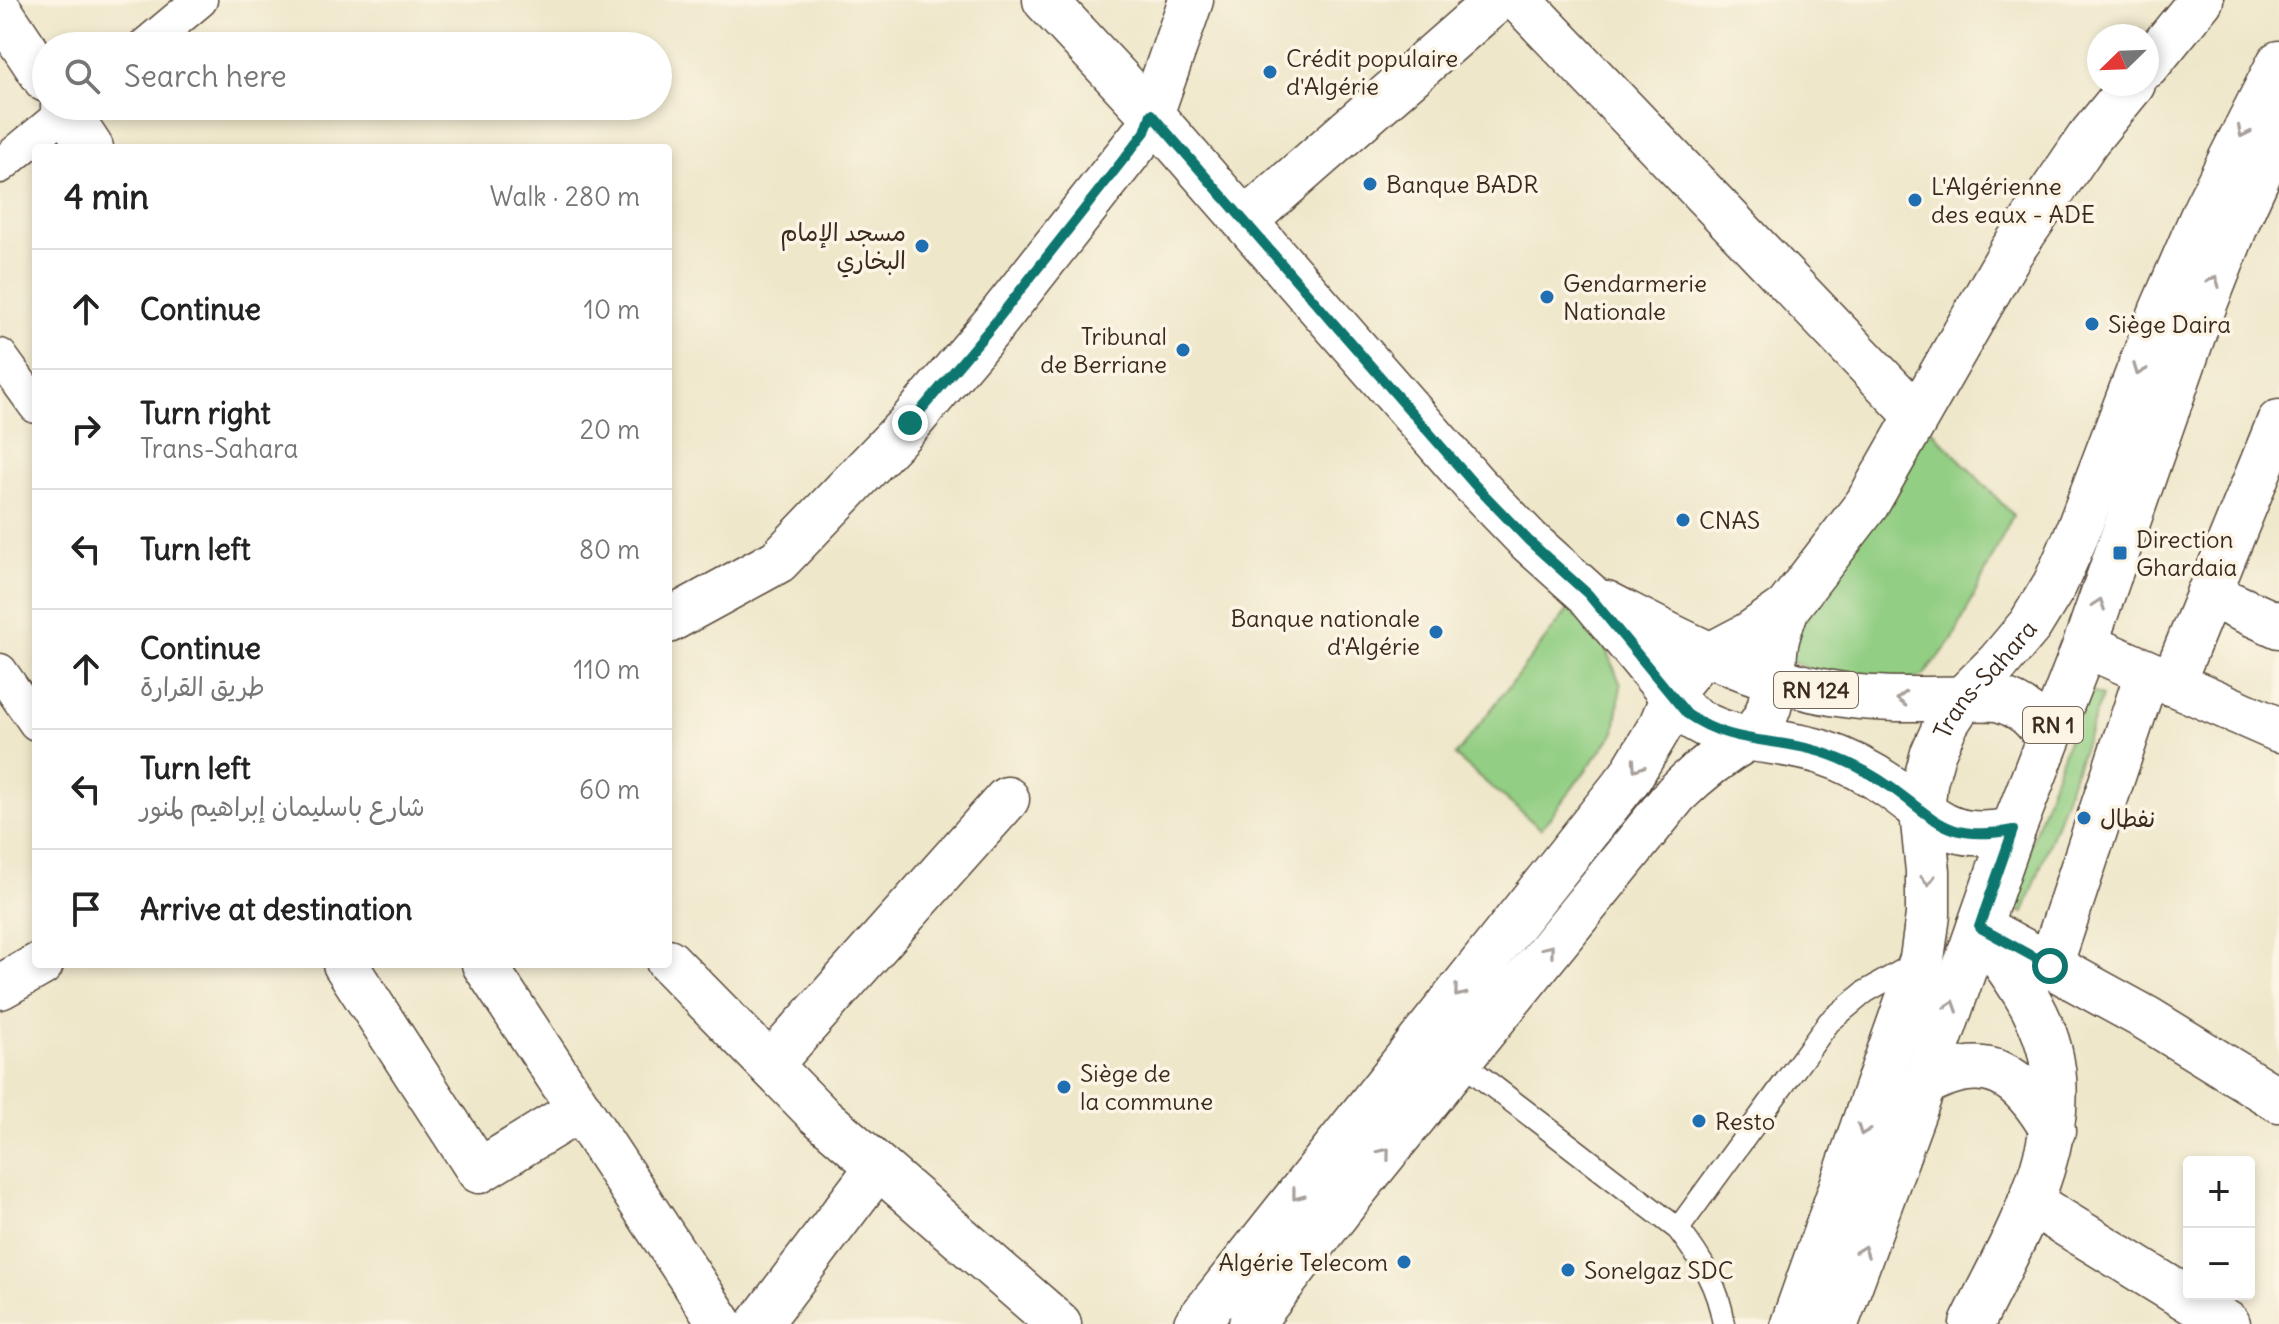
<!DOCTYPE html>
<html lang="en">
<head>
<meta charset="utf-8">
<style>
  :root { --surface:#fff; --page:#f6f6f6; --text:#222; --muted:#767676; --line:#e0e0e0 }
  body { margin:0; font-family:Delius,"Playpen Sans Arabic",sans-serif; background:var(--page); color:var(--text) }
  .controls { position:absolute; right:24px; bottom:24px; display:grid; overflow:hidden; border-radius:8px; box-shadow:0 4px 12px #0003 }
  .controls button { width:72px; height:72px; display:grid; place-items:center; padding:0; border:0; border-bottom:2px solid var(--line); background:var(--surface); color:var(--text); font:40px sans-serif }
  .compass { position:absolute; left:2087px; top:24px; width:72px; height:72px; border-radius:50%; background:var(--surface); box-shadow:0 4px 12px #0003; rotate:247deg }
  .stop { position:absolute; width:24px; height:24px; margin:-18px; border:6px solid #0f766e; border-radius:50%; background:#fff }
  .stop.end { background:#0f766e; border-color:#fff; box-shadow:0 2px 8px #0008 }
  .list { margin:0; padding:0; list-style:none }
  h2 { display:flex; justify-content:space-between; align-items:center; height:104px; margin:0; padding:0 32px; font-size:34px }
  h2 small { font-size:26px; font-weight:400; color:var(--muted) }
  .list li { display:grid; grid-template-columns:52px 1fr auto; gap:24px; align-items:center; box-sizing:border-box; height:120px; padding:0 32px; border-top:2px solid var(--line) }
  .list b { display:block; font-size:30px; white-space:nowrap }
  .list p { margin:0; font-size:26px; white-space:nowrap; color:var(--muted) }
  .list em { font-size:26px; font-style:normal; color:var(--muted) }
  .icon { flex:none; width:44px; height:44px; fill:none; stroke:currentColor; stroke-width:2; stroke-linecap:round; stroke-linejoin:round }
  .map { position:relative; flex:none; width:2279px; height:1324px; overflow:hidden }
  .search { position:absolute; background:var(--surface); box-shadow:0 4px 12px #0003; left:32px; top:32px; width:640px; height:88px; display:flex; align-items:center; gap:20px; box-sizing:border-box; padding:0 28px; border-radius:44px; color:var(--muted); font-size:30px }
  .panel { position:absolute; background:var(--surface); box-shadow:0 4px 12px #0003; left:32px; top:144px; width:640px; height:824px; border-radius:8px }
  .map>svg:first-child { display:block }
</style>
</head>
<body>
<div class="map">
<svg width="2279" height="1324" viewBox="0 0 2279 1324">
  <rect width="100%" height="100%" fill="#fcf5e5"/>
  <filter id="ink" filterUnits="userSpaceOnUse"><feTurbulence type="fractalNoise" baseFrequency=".0125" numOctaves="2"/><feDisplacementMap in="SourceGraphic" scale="16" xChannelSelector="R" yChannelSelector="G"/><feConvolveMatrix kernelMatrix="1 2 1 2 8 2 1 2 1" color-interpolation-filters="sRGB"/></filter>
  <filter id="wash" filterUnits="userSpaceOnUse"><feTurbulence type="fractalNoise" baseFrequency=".006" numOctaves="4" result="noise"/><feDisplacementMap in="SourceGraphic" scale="32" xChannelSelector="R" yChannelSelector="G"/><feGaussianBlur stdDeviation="1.8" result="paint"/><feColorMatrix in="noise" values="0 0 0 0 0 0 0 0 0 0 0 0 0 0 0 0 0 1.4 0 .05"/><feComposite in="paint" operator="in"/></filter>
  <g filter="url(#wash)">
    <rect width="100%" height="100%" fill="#eee7ca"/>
    <!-- green -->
    <path fill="#92ce83" stroke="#667c50" stroke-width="2" d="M1917,415l96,100 -61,126 -29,35 -41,12 -44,-4 -84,-42z
      M1578,597l26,48 17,40 -6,47 -74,97 -86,-73z
      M2086,690l16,6 -78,217 -16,-6z"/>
  </g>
  <g filter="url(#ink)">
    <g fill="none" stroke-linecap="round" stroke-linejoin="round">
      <!-- service casing -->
      <g stroke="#564638" stroke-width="25">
        <path id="service" d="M1460,1061l218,168c23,30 40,57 46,95
          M1678,1229l151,-207 36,-30 51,-29"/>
      </g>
      <!-- pedestrian casing -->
      <g stroke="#564638" stroke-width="37">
        <path id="pedestrian" d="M145,46l55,-46
          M0,166l72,-60
          M0,356l36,50
          M0,671l36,52"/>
      </g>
      <!-- minor casing -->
      <g stroke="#564638" stroke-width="47">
        <path id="minor" d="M1519,0l398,416
          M0,11l46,69
          M2147,66l54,-66
          M63,106l28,42
          M1245,221l252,-221
          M2208,594l71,32
          M668,621l110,-60 132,-138 83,-98 152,-193 46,-132
          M2085,645l194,85
          M2172,684l107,-262
          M1673,696l5,-12 17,-21 53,-28 39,-27 80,-104 144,-252 77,-113 45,-55
          M1749,738c31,-30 21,-55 27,-94 2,-12 7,-24 11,-36
          M1989,932l157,86 133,82
          M668,961l150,153 241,210
          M345,964l134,207 101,-62
          M484,964l237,360
          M2050,966l97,-292
          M0,987l41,-23
          M770,1065l237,-266
          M759,1324l118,-156
          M1972,1324c40,-84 102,-180 77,-276 -12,-45 -44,-84 -70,-121"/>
      </g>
      <!-- tertiary casing -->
      <g stroke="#564638" stroke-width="47">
        <path id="tertiary" d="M2030,1202l198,122
          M1196,1324l434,-547 31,-52 12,-29
          M1251,1324l108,-139 317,-391c23,-23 45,-40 73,-56"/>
      </g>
      <!-- primary casing -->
      <g stroke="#564638" stroke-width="47">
        <g id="primary">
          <path d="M1045,0l106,114 323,370 55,57 59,53 99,120c43,31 85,23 134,38 25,8 50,21 71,36 47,34 57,54 121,42"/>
          <path d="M1606,603c82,42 151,81 245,93 49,6 97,1 147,3 23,7 38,18 49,40"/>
          <path d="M1924,1084c64,-34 96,-10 129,47"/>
          <path id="s1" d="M1793,1324l129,-365 6,-44v-44l-6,-58 3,-30 8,-30 13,-29 17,-26 36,-36 31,-37 25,-41 19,-43 87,-229 44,-102 74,-147"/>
          <path d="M1836,1324l88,-240 89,-254 72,-185 111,-318 43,-109 40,-88"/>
        </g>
      </g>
      <!-- service -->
      <use href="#service" stroke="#fff" stroke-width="22"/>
      <!-- pedestrian -->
      <use href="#pedestrian" stroke="#fff" stroke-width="34"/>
      <!-- minor -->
      <use href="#minor" stroke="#fff" stroke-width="44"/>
      <!-- tertiary -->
      <use href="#tertiary" stroke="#fff" stroke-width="44"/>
      <!-- primary -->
      <use href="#primary" stroke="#fff" stroke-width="44"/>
    </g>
    <!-- one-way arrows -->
    <defs><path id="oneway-chevron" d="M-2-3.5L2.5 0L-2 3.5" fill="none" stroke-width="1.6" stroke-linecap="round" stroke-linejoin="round" transform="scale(2)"/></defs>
    <g stroke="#a79f9a">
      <use href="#oneway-chevron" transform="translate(2243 132) rotate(116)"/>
      <use href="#oneway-chevron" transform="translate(2214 281) rotate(-68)"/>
      <use href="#oneway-chevron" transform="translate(2139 370) rotate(111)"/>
      <use href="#oneway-chevron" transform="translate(2099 604) rotate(-71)"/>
      <use href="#oneway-chevron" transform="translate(1902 699) rotate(-179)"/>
      <use href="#oneway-chevron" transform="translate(1637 766) rotate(123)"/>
      <use href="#oneway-chevron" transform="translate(1928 880) rotate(88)"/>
      <use href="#oneway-chevron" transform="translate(1549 950) rotate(-51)"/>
      <use href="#oneway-chevron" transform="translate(1459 992) rotate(129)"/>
      <use href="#oneway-chevron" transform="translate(1952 1006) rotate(-71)"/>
      <use href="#oneway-chevron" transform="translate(1863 1130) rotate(110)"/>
      <use href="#oneway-chevron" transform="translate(1385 1153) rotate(-51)"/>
      <use href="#oneway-chevron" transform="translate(1297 1195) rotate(128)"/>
      <use href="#oneway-chevron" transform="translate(1863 1251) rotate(-70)"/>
    </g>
  </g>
  <g fill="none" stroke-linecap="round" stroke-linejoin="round" filter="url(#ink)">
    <!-- route -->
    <path stroke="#0f766e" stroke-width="10" d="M910,423l83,-98 152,-193 6,-18 323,370 55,57 59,53 99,120c44,31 85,23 134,38 25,8 50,21 71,36 47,34 57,54 121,42l-34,97 71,39"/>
  </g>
  <!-- markers -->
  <g fill="#1f6fb2" stroke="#fcf5e5" stroke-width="3">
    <circle cx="1270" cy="72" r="8"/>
    <circle cx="1370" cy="184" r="8"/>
    <circle cx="1915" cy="200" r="8"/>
    <circle cx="922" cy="246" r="8"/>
    <circle cx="1547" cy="297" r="8"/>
    <circle cx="2092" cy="324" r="8"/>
    <circle cx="1183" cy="350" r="8"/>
    <circle cx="1683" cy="520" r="8"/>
    <rect x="2112" y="545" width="16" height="16" rx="4"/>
    <circle cx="1436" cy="632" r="8"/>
    <circle cx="2084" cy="818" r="8"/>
    <circle cx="1064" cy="1087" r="8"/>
    <circle cx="1699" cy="1121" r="8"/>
    <circle cx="1404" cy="1262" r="8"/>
    <circle cx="1568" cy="1270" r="8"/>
  </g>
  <g text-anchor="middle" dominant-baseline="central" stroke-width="7" stroke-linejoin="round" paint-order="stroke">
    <!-- shield labels -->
    <g fill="#fcf5e5" stroke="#75675a" stroke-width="2">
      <rect x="1774" y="672" width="84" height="36" rx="6"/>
      <rect x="2023" y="707" width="60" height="36" rx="6"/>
    </g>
    <g font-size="22" font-weight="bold" fill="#3b2a1e">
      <text x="1816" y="690">RN 124</text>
      <text x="2053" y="725">RN 1</text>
    </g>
    <!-- poi labels -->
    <g font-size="24" fill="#3b2a1e" stroke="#fcf5e5" text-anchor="start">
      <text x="1286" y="58">Crédit populaire<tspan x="1286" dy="28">d'Algérie</tspan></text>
      <text x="1386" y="184">Banque BADR</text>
      <text x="1931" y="186">L'Algérienne<tspan x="1931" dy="28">des eaux - ADE</tspan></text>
      <text x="906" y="232" text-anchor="end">مسجد الإمام<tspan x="906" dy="28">البخاري</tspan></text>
      <text x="1563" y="283">Gendarmerie<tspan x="1563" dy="28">Nationale</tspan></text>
      <text x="2108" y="324">Siège Daira</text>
      <text x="1167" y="336" text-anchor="end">Tribunal<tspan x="1167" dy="28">de Berriane</tspan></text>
      <text x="1699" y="520">CNAS</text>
      <text x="2136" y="539">Direction<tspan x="2136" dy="28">Ghardaia</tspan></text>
      <text x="1420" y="618" text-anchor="end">Banque nationale<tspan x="1420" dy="28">d'Algérie</tspan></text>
      <text x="2100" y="818">نفطال</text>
      <text x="1080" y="1073">Siège de<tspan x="1080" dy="28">la commune</tspan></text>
      <text x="1715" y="1121">Resto</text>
      <text x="1388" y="1262" text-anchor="end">Algérie Telecom</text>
      <text x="1584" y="1270">Sonelgaz SDC</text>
    </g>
    <!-- street labels -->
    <g font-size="24" fill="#3b2a1e" stroke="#fcf5e5">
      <text stroke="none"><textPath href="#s1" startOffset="686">Trans-Sahara</textPath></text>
    </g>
  </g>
</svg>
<div class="controls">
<button>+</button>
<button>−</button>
</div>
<svg class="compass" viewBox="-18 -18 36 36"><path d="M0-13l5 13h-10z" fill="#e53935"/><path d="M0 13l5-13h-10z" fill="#767676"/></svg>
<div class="stop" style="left:2050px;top:966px"></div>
<div class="stop end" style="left:910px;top:423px"></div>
<div class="search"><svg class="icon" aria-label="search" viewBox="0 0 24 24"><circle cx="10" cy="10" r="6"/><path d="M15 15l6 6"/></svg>Search here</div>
<section class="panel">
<h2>4 min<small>Walk · 280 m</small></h2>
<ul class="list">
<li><svg class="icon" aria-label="ahead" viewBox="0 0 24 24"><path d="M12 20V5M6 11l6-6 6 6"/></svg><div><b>Continue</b></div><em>10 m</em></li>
<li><svg class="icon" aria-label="right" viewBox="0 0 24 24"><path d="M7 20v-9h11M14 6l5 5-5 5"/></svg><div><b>Turn right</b><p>Trans-Sahara</p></div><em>20 m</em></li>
<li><svg class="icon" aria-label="left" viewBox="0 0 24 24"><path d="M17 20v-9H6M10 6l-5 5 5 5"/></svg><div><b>Turn left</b></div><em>80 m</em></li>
<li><svg class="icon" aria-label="ahead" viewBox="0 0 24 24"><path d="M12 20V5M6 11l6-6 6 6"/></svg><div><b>Continue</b><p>طريق القرارة</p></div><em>110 m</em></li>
<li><svg class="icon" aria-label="left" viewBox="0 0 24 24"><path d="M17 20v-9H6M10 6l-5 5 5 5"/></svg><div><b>Turn left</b><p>شارع باسليمان إبراهيم لمنور</p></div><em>60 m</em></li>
<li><svg class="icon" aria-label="arrive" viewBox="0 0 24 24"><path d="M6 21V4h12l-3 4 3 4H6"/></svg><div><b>Arrive at destination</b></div></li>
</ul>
</section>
</div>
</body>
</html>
